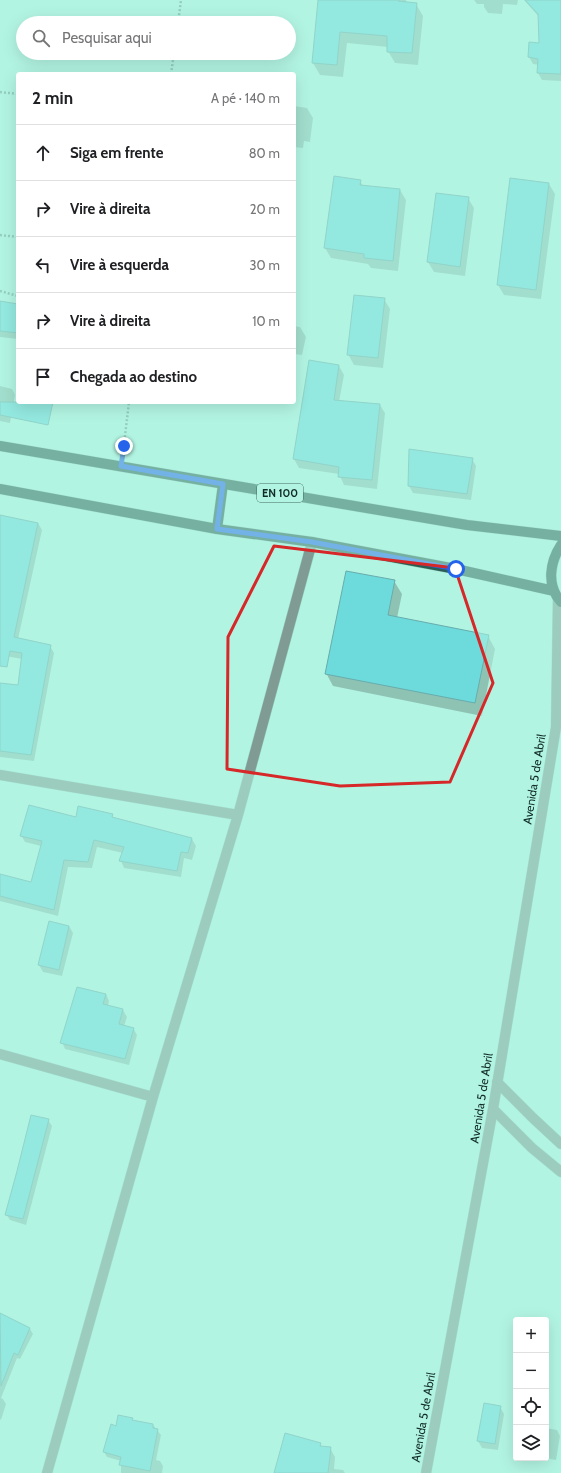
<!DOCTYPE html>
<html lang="pt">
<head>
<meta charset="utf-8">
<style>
  :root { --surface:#fff; --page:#f2f2f2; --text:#202124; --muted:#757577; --line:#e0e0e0 }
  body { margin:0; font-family:Cabin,sans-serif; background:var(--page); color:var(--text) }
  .controls { position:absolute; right:12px; bottom:12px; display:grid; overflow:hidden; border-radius:4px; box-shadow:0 4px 16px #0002 }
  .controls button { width:36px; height:36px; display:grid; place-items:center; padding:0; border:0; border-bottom:1px solid var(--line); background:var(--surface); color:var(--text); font:20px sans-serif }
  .stop { position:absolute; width:12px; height:12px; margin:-9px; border:3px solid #2563eb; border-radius:50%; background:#fff }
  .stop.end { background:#2563eb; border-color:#fff; box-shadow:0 1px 4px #0008 }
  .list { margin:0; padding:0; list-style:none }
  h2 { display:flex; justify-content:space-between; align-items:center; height:52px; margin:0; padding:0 16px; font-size:17px }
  h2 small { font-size:13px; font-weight:400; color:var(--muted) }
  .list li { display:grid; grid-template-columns:26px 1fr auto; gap:12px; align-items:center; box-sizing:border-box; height:56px; padding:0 16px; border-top:1px solid var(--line) }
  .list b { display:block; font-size:15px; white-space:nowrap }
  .list em { font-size:13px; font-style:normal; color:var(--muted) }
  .icon { flex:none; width:22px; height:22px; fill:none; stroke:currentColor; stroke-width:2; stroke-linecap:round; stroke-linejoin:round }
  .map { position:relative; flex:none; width:561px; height:1473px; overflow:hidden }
  .search { position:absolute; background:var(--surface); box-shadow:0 4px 16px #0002; left:16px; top:16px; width:280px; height:44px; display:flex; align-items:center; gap:10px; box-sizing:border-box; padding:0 14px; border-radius:22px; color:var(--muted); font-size:15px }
  .panel { position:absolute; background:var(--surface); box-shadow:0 4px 16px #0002; left:16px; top:72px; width:280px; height:332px; border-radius:4px }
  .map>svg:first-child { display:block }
</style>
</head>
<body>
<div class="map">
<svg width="561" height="1473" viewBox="0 0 561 1473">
  <rect width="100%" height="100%" fill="#b2f4e2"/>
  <!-- shadow -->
  <path fill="#0003" d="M319,0h87v3l10,1 7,12 -5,49 -23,-2 -7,-12v-4l-41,-4 -4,34 -23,-2 -7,-12z
    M474,0h44l-1,5 -14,-1 -1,10 -14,-1 -4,-6v-3h-7z
    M524,0h37v81l-19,-1 -4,-7 1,-8 -6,-1 -4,-7 11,-13 -1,-27z
    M294,106l13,2 6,10 -3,24 -6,-1 -1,7 -9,-1z
    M335,177l25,4 3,5 37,4 6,10 -8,71 -27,-3 -3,-4 -37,-6 -6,-10z
    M549,184l6,10 -14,105 -37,-4 -6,-10z
    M437,194l31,4 6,10 -9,68 -31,-4 -6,-10z
    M384,299l6,10 -7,59 -29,-3 -6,-11z
    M0,302l18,3v34l-18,-2z
    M294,326l6,1 6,10 -4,18 -8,-1z
    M339,366l5,9 -5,27 41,3 5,8 -8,76 -33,-4 -5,-11 -40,-6 -5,-9z
    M0,386l12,3 3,6 -5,28 -10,-2z
    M410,450l62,9 4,7 -5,34 -58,-7 -4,-7z
    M0,516l38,7 4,7 -24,109 32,7 4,7 -20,108 -34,-4v-73l19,2 3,-27 -22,-4z
    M394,581l8,13 -5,24 91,18 7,13 -13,67 -149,-30 -7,-13z
    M112,815l2,4 78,20 4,7 -4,14 -8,-2 -3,19 -57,-9 -3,-7 2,-8 -26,-6 -5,21 -24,-1 -10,49 -58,-15v-26l32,9 9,-38 -16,-4 -4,-7 56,-17z
    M69,926l4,7 -11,43 -19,-4 -4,-7z
    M106,994l3,7 -1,5 15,4 4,7 -3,9 9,2 4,7 -8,30 -64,-16 -3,-7z
    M48,1120l4,6 -26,99 -16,-5 -4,-6z
    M4,1316l26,13 3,5 -13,25 -3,-1 -16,40 2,1 3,5 -5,16 -1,-1v-95z
    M500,1407l4,7 -6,36 -16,-2 -4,-7z
    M132,1419l1,2 20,4 8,10 -5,25 4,1 3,5 -1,7h-41v-12l-14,-4 -3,-5 13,-25z
    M546,1428l11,2 3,6 -4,24 -11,-2h1z
    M320,1444l2,4h8l5,9 -1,12 9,1 2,3h-70z"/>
  <!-- building -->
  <path fill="#6ddadb" stroke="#67adad" d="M318,0h81l-1,1 19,2 -5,50 -25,-1v-16l-47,-4 -3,33 -25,-2z
    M525,0h36v74l-24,-1 1,-14 -10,-2 1,-15 10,1 -1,-29z
    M334,176l27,4 -1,5 40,4 -7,72 -29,-3v-4l-40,-6z
    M510,178l39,5 -13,107 -39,-5z
    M436,193l33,4 -9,70 -33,-5z
    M354,295l31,3 -7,60 -31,-3z
    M0,301l18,3v29l-18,-2z
    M309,360l30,5 -5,35 46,4 -8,76 -34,-3 1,-10 -46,-8z
    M0,402h53l-5,23 -48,-10z
    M409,449l64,9 -6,36 -59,-8z
    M0,515l38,8 -24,114 37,8 -20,110 -31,-4v-68l18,2 4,-32 -12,-2 -3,16 -7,-1z
    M346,571l49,9 -7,35 101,20 -14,68 -150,-29z
    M29,805l47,12 2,-11 35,8 -1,3 80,21 -4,15 -7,-1 -4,19 -58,-10 5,-14 -30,-7 -6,22 -24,-2 -10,50 -54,-14v-22l31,8 11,-41 -22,-5z
    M49,921l20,5 -10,44 -21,-5z
    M77,987l29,7 -3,10 20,5 -4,15 15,4 -9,31 -65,-16z
    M31,1115l18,4 -26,100 -18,-4 12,-44z
    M0,1313l30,15 -12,27 -4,-2 -13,33z
    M484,1403l17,3 -6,38 -18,-3z
    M118,1415l15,3 -1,2 21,4v4l5,1 -8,42 -31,-6 2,-8 -18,-5 8,-28 5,2z
    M285,1433l36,10 -1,3 11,1 -3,26h-54z"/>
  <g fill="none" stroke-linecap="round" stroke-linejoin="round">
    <!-- minor casing -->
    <g stroke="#95d0c0" stroke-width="11">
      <path id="minor" d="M0,775l238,40
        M0,1054l153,43
        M497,1082l36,36 28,26
        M493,1109l39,39 29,24
        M47,1473l106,-376 85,-282 74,-273
        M426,1473l67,-364 63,-382 2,-128"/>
    </g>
    <!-- major casing -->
    <g stroke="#95d0c0" stroke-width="11">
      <path id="major" d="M0,446l467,79 94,11
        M0,489l217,40 95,13 144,27 98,22
        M217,529l6,-45
        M561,545c-11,17 -15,40 0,57"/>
    </g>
    <!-- path -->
    <path stroke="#6fa194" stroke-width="2.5" stroke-dasharray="2 2" stroke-linecap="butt" d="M178,23l3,-23
      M171,74l3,-21
      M0,92l18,2
      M0,235l18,2
      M0,291l18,5
      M123,453l6,-51"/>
    <!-- minor -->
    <use href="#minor" stroke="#809b93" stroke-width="10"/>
    <!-- major -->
    <use href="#major" stroke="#2a5e52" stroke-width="10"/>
  </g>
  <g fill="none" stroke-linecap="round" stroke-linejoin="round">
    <!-- route -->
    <path stroke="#2563eb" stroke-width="5" d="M124,446l-3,20 102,18 -6,45 95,13 144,27"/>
  </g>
  <!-- marked area -->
  <path d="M0 0H561V1473H0ZM274,546l181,22 38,115 -43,99 -110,4 -113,-17 1,-132z" fill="#b2f4e2" fill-opacity=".55" fill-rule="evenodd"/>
  <path fill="none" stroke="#d62828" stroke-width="3" stroke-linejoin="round" d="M274,546l181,22 38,115 -43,99 -110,4 -113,-17 1,-132z"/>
  <g text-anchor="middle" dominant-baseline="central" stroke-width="3" stroke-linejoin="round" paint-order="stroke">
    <!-- shield labels -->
    <rect fill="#b2f4e2" stroke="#41685e" stroke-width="1" x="257" y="484" width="46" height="18" rx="3"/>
    <g font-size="11" font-weight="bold" fill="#112c26">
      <text x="280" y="493">EN 100</text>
    </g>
    <!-- street labels -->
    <g font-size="12" fill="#112c26" stroke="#b2f4e2">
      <text transform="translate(534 779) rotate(-81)">Avenida 5 de Abril</text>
      <text transform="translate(481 1098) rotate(-81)">Avenida 5 de Abril</text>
      <text transform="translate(423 1417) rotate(-80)">Avenida 5 de Abril</text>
    </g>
  </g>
</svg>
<div class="controls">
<button>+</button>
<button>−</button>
<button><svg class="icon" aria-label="locate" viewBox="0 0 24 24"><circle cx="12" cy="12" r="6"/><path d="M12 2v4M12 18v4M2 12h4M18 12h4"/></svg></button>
<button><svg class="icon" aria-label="layers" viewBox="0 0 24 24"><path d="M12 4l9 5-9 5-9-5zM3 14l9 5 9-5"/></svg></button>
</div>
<div class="stop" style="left:456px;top:569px"></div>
<div class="stop end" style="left:124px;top:446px"></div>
<div class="search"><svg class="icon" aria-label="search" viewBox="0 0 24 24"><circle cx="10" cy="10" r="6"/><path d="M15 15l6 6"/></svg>Pesquisar aqui</div>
<section class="panel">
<h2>2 min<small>A pé · 140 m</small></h2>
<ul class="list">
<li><svg class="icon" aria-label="ahead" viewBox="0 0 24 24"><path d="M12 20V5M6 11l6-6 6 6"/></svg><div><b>Siga em frente</b></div><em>80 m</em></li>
<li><svg class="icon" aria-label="right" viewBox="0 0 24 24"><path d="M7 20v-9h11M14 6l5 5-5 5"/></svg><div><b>Vire à direita</b></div><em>20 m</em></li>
<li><svg class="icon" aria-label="left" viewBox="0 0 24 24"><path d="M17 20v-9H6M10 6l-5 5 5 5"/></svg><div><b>Vire à esquerda</b></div><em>30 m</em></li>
<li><svg class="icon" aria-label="right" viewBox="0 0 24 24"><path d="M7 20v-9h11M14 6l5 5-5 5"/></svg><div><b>Vire à direita</b></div><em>10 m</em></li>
<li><svg class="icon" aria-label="arrive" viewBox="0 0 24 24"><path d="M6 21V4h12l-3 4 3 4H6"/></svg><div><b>Chegada ao destino</b></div></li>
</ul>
</section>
</div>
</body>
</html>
